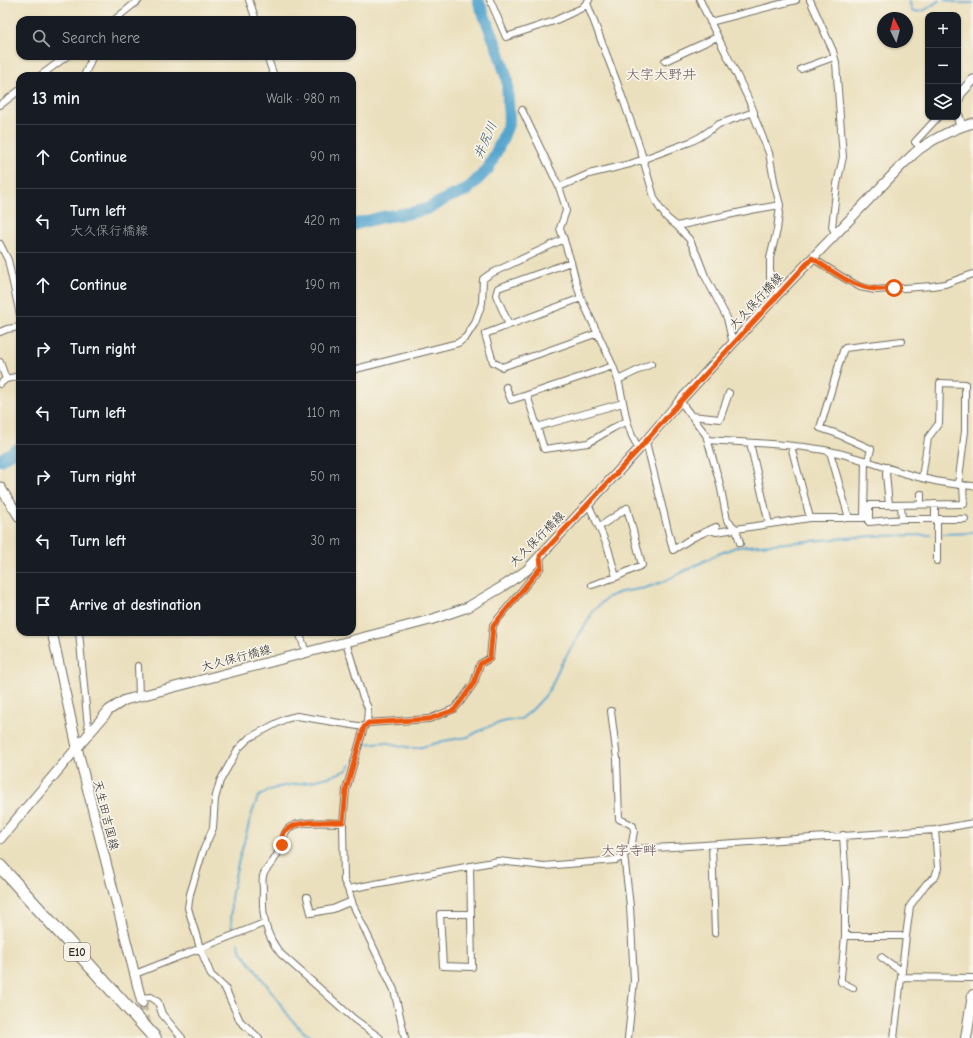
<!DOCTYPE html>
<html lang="en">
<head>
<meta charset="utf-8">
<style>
  :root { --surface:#171b24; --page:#242831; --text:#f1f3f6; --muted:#9ea1a6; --line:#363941 }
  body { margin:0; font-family:"Comic Neue","Klee One",sans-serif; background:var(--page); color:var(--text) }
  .controls { position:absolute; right:12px; top:12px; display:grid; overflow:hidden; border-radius:8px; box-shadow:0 1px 3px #0004 }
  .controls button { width:36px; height:36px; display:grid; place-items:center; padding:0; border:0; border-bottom:1px solid var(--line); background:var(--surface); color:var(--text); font:20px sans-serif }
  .compass { position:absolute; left:877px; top:12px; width:36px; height:36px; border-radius:50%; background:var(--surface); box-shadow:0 1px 3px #0004; rotate:354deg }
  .stop { position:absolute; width:12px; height:12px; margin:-9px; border:3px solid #ea580c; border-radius:50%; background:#fff }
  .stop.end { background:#ea580c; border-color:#fff; box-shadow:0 1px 4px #0008 }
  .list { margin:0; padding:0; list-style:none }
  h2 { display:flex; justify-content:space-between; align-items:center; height:52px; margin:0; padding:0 16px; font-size:17px }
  h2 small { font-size:13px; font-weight:400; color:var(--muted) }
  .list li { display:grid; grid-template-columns:26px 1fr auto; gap:12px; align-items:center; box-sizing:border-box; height:64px; padding:0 16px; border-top:1px solid var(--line) }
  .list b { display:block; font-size:15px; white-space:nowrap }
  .list p { margin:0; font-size:13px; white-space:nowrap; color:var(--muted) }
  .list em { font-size:13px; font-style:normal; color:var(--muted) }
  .icon { flex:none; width:22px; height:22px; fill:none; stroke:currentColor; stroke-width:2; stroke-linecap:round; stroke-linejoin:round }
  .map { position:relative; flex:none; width:973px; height:1038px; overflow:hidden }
  .search { position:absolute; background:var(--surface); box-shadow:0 1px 3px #0004; left:16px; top:16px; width:340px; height:44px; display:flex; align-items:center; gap:10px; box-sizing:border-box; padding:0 14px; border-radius:12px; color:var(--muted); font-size:15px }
  .panel { position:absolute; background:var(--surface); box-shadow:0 1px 3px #0004; left:16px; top:72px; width:340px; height:564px; border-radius:12px }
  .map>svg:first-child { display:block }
</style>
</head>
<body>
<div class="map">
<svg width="973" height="1038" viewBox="0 0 973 1038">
  <rect width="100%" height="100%" fill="#f7f3e8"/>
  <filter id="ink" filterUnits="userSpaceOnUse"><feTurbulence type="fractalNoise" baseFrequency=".025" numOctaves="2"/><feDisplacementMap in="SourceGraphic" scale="8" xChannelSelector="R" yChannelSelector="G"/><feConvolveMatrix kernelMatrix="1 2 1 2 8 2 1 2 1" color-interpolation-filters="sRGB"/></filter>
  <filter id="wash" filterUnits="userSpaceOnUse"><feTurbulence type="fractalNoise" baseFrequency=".012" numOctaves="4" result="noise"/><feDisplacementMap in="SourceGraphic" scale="16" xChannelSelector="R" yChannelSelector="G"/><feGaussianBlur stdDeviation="0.9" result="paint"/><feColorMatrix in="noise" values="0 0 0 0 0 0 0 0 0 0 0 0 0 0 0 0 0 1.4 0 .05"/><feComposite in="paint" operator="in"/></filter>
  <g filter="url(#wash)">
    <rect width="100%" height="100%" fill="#ebe0bd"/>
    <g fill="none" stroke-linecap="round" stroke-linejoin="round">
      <!-- stream -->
      <path stroke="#53a4ce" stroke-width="2" d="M909,0l1,2 1,7 2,3c17,-1 14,-5 27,-12
        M945,0l13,3h15
        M942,534l31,-1
        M359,753l7,-9 18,-2 27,6h7l19,-5 6,-2 25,-4 19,-10 19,-6 15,-2 10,-8 14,-15 7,-11 8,-19 30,-49 2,-5 16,-15 13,-5 24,-4 20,-7 51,-26 20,-8 137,-11 58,-1
        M232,929l-1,-14v-17l6,-31 15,-54 6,-16 9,-6 12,-4 30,-5 23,-6 15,-6 4,-6
        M238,943l3,8c9,12 19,25 28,37 14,19 23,37 43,50"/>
      <!-- river -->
      <path stroke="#53a4ce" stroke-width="12" d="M352,225l30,-8 28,-4 17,-4 22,-12 18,-7 21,-21 13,-27 8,-20 -2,-43 -9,-29 -20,-50
        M0,460l6,-4 14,-8"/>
    </g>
  </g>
  <g filter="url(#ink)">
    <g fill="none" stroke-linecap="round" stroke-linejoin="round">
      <!-- secondary-tunnel -->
      <path stroke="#c5bca0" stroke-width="9" stroke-dasharray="9 4.5" stroke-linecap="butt" d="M142,1003l6,26"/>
      <!-- street casing -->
      <g stroke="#6e6a5e" stroke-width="8">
        <path id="street" d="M249,0l7,20
          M490,0l16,37 48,-16 28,-13 7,-8
          M700,0c17,38 38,74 54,112v4l15,37 6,33 5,19 -3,25 -7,28v20l8,16
          M810,0l23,51 3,12 7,94 -6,27 -5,43 4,7
          M587,3l31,82 21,60 15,52 5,10 8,11 10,8 74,-16 29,-5
          M114,20l25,-20
          M710,22l86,-22
          M267,56l7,20
          M665,61l52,-24
          M801,69l33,-12
          M40,76l27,-20
          M84,76l7,-16 -3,-4
          M0,105l20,-15
          M522,110l37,77 6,18 1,6 -6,17 11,34 5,20 5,16 32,68 6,17 8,38 5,15 7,13
          M921,148l-6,-6 23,-25
          M559,187l30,-13 41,-10 60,-22 10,-5 19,-13 35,-12
          M677,226l12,13 8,16 8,21 22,42 6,26
          M0,244l8,16 12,55
          M812,258l27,17 21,12 15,3 57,-4 13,-2 28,-10
          M581,298l-96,36 8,28 9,5 96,-34
          M509,325l-13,-30 2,-7 73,-26
          M0,332l7,-3 13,-2
          M0,362l6,17
          M352,370l106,-27 8,-6 9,-14 7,-20 1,-24 7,-5 74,-35
          M618,380l33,-16
          M0,384l6,-5 14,-3
          M506,387l5,13 16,-5 86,-29
          M527,395l17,54 44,-6 25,-15 14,-7
          M680,401l26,34 14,49 7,36 9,9 74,-11h54l1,-58
          M692,416l28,3 9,-26
          M537,427l86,-24
          M708,440c39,3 78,3 116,10 34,6 65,20 98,28 16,4 34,7 51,8
          M646,442l27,108 19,-12 24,-11
          M750,443l19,81
          M791,446l19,72
          M830,452l19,66
          M868,461l3,-12 -36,-16 -15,-5 23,-77 2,-3 57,-7
          M887,467l-1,7 3,31 75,-1 -1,-19
          M922,478l6,-40 11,-15 1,-40 25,1v47l-7,54
          M921,494v10
          M588,504l11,23 28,-19 15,57 -26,12 -8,-29 -9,-21
          M935,504v15
          M889,505h-20v17l33,-3 -1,-14
          M902,519h63
          M710,530l6,2 20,-3 4,14
          M937,561v-42
          M592,585l24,-8
          M79,632l9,96 4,3
          M299,632l7,20
          M346,642l16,53 6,13 -1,15 -3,4 -18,63 -3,33 1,58 4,8 5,16 41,85 11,48
          M138,666l1,30
          M367,723l62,-4 25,-10 7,-8 13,-18 6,-19 10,-6 3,-33 48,-58 -1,-11
          M343,823c-13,0 -45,-3 -54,5 -7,6 -5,13 -8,19 -2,4 -4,8 -6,11 -3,6 -10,11 -12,18 -1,5 0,10 0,15 -1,25 2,44 18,63l73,65 26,19
          M843,835l3,49 -1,26v26h61l-12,102
          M712,845l3,88
          M631,849l42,-2 262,-17 38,-7
          M624,855l6,51 4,74 -6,58
          M470,866l2,101 -29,-1 -3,-52h31
          M348,889l150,-28 46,5 72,-6 8,-5 7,-6 3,-18 -1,-5 -5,-3 -9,-4 -2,-60 -6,-48
          M307,897l4,16 22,-4 19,-8
          M845,936l-4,41v5l12,6
          M906,936l4,-30 16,-22 9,-7 3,-9 -3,-38
          M881,957l21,15
          M135,974l129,-51
          M901,977l72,1
          M141,998l10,-1 7,5 4,12 20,24
          M259,1038l-19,-17 -15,-33 -14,-13 -11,-27 -12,-40 2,-14 13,-43 10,-23 2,-29 5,-18 18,-32 11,-11 36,-19 12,-3 67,11"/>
      </g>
      <!-- secondary casing -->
      <g stroke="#6e6a5e" stroke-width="11">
        <path id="secondary" d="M958,100l2,-6 13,-14
          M958,116l3,10
          M0,487l20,31
          M52,632l25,115 19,76 46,180
          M0,839l109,-129 16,-10 305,-80 38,-13 34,-20 25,-17 112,-121 41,-48 98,-107 126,-131c6,-5 11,-11 17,-15 16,-11 34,-20 52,-25"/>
      </g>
      <!-- primary casing -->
      <g stroke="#6e6a5e" stroke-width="12">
        <path id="primary" d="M966,1038l7,-43"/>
      </g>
      <!-- highway casing -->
      <g stroke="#6e6a5e" stroke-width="14">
        <path id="highway" d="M0,866l155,172"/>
      </g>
      <!-- street -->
      <use href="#street" stroke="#fff" stroke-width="6"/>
      <!-- secondary -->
      <use href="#secondary" stroke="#fff" stroke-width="9"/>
      <!-- primary -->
      <use href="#primary" stroke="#fff" stroke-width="10"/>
      <!-- highway -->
      <use href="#highway" stroke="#fff" stroke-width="12"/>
    </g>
  </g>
  <g fill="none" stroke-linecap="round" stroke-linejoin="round" filter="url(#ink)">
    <!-- route -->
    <path stroke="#ea580c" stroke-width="5" d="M282,845c1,-3 1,-7 1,-10 6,-17 45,-12 60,-13l3,-32 18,-63 4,-4 61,-4 25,-9 7,-9 13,-18 6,-19 10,-6 3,-32 48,-59 -1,-11 99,-107 41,-47 132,-144c19,12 40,29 63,31 6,1 13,0 19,-1"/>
  </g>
  <g text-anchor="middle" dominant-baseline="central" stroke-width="3.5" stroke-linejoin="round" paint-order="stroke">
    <!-- shield labels -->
    <rect fill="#f7f3e8" stroke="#686764" stroke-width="1" x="64" y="943" width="26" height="18" rx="3"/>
    <g font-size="11" font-weight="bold" fill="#2b2b2b">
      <text x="77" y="952">E10</text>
    </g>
    <!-- street labels -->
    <g font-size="12" fill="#2b2b2b" stroke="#f7f3e8">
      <text transform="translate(756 301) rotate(-47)">大久保行橋線</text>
      <text transform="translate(537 539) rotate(-45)">大久保行橋線</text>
      <text transform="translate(236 658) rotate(-15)">大久保行橋線</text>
      <text transform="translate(106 815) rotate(76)">天生田吉国線</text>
    </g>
    <!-- water labels -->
    <g font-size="13" font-style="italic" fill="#3b5b6c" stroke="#f7f3e8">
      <text transform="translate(485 140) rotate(-66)">井尻川</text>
    </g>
    <!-- quarter labels -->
    <g font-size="14" fill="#69575e" stroke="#f7f3e8">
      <text x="661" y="74">大字大野井</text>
      <text x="629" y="850">大字寺畔</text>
    </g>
  </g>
</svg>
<div class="controls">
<button>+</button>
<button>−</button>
<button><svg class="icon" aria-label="layers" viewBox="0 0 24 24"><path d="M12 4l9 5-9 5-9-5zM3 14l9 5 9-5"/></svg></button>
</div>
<svg class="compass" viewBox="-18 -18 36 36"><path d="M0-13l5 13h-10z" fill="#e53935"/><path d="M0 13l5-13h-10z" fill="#9ea1a6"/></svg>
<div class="stop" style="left:894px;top:288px"></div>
<div class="stop end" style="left:282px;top:845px"></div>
<div class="search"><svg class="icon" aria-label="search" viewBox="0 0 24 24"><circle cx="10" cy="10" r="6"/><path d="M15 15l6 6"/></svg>Search here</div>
<section class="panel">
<h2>13 min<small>Walk · 980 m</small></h2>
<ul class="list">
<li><svg class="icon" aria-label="ahead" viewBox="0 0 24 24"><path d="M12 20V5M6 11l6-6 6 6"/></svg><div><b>Continue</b></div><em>90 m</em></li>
<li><svg class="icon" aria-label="left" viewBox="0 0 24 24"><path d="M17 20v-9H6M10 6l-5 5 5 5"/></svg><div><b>Turn left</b><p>大久保行橋線</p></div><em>420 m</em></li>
<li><svg class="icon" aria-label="ahead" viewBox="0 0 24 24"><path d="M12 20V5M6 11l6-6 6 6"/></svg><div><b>Continue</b></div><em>190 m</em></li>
<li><svg class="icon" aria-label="right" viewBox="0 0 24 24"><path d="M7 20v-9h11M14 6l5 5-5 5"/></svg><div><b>Turn right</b></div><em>90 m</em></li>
<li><svg class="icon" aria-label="left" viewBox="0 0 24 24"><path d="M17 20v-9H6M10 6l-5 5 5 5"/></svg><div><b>Turn left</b></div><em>110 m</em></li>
<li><svg class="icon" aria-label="right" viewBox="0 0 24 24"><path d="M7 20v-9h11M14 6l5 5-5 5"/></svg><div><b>Turn right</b></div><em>50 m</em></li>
<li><svg class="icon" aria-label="left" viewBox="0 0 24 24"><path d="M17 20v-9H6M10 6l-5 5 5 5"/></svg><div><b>Turn left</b></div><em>30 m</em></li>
<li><svg class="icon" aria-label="arrive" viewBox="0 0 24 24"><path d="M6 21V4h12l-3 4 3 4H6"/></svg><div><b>Arrive at destination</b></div></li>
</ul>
</section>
</div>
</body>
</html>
